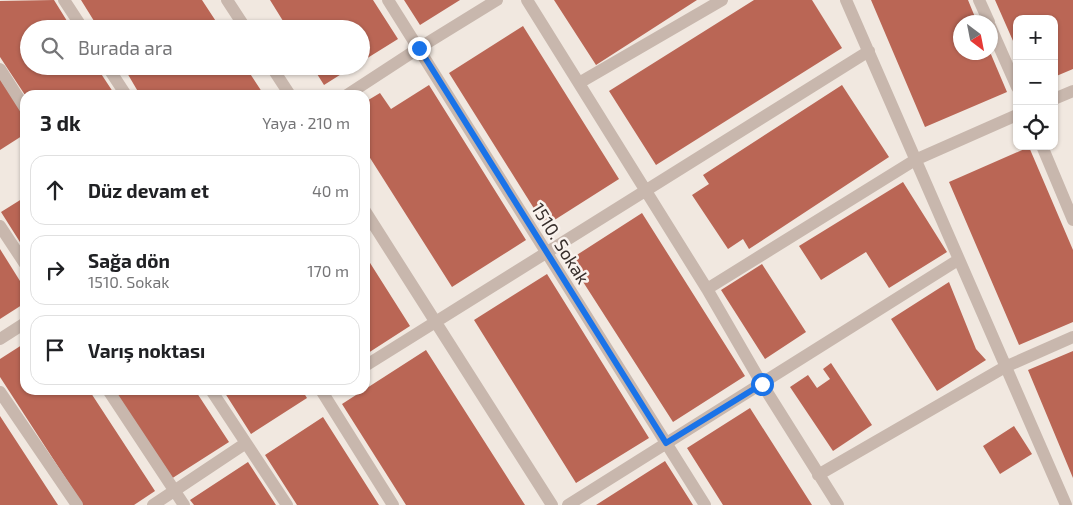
<!DOCTYPE html>
<html lang="tr">
<head>
<meta charset="utf-8">
<style>
  :root { --surface:#fff; --page:#f6f6f6; --text:#202124; --muted:#757577; --line:#e0e0e0 }
  body { margin:0; font-family:"Exo 2",sans-serif; background:var(--page); color:var(--text) }
  .controls { position:absolute; right:15px; top:15px; display:grid; overflow:hidden; border-radius:10px; box-shadow:0 1px 4px #0004 }
  .controls button { width:45px; height:45px; display:grid; place-items:center; padding:0; border:0; border-bottom:1px solid var(--line); background:var(--surface); color:var(--text); font:25px sans-serif }
  .compass { position:absolute; left:953px; top:15px; width:45px; height:45px; border-radius:50%; background:var(--surface); box-shadow:0 1px 4px #0004; rotate:148deg }
  .stop { position:absolute; width:15px; height:15px; margin:-11px; border:4px solid #1a73e8; border-radius:50%; background:#fff }
  .stop.end { background:#1a73e8; border-color:#fff; box-shadow:0 1px 5px #0008 }
  .list { margin:0; padding:0; list-style:none }
  h2 { display:flex; justify-content:space-between; align-items:center; height:65px; margin:0; padding:0 20px; font-size:21px }
  h2 small { font-size:16px; font-weight:400; color:var(--muted) }
  .list li { display:grid; grid-template-columns:32px 1fr auto; gap:15px; align-items:center; box-sizing:border-box; height:70px; margin:0 10px 10px; padding:0 10px; border:1px solid var(--line); border-radius:15px }
  .list b { display:block; font-size:19px; white-space:nowrap }
  .list p { margin:0; font-size:16px; white-space:nowrap; color:var(--muted) }
  .list em { font-size:16px; font-style:normal; color:var(--muted) }
  .icon { flex:none; width:28px; height:28px; fill:none; stroke:currentColor; stroke-width:2; stroke-linecap:round; stroke-linejoin:round }
  .map { position:relative; flex:none; width:1073px; height:505px; overflow:hidden }
  .search { position:absolute; background:var(--surface); box-shadow:0 1px 4px #0004; left:20px; top:20px; width:350px; height:55px; display:flex; align-items:center; gap:12px; box-sizing:border-box; padding:0 18px; border-radius:28px; color:var(--muted); font-size:19px }
  .panel { position:absolute; background:var(--surface); box-shadow:0 1px 4px #0004; left:20px; top:90px; width:350px; height:305px; border-radius:15px }
  .map>svg:first-child { display:block }
</style>
</head>
<body>
<div class="map">
<svg width="1073" height="505" viewBox="0 0 1073 505">
  <rect width="100%" height="100%" fill="#f1e8e0"/>
  <!-- building -->
  <path fill="#ba6655" d="M54,0l18,29h-43v37h67l19,29h-90l-25,-38v-56z
    M81,0h121l19,29h-122z
    M270,0h103l25,39 -37,23v-33h-73z
    M404,0h56l-40,25z
    M554,0h143l-101,65z
    M754,0h58l30,48 -186,117 -47,-74z
    M871,0h97l9,22h-17v30h30l17,40 -82,35z
    M995,0h78v69l-19,8v-58h-37v31z
    M523,26l96,153 -74,47 -96,-153z
    M123,66h122l19,29h-124z
    M312,66h42l-30,19z
    M0,79l25,38v17l-25,16z
    M429,85l97,155 -74,47 -87,-137v-48l15,-9 11,16z
    M842,85l47,72 -140,92 -6,-10 -15,10 -36,-54 17,-11 -6,-9z
    M1029,147l44,103v72l-54,23 -70,-163z
    M903,182l44,70 -58,36 -23,-36 -45,28 -22,-34z
    M25,197v53l-24,-38z
    M642,213l103,163 -72,46 -104,-162z
    M0,249l25,40v14l-25,16z
    M365,255l45,71 -45,29z
    M762,264l44,68 -41,27 -44,-69z
    M547,274l102,164 -73,45 -102,-163z
    M949,282l27,67 10,11 -49,31 -46,-72z
    M25,343v47h64l66,101 -21,14h-51l-83,-128v-18z
    M426,350l99,155h-119l-64,-101z
    M1073,351v127l-45,-108z
    M831,363l41,62 -39,26 -43,-64 18,-12 9,13 13,-9 -7,-10z
    M114,390h81l34,52 -58,37z
    M223,390h79l5,8 -56,36z
    M750,408l62,97h-89l-36,-57z
    M0,416l58,89h-58z
    M323,417l56,88h-82l-32,-50z
    M1014,426l18,28 -32,20 -17,-28z
    M665,461l28,44h-97z
    M248,462l28,43h-82l-4,-5z"/>
  <g fill="none" stroke-linecap="round" stroke-linejoin="round">
    <!-- minor -->
    <path stroke="#c8b7ad" stroke-width="12" d="M64,0l19,29
      M227,0l19,29
      M388,0l317,505
      M527,0l180,289 55,95 76,121
      M846,0l220,505
      M979,0l10,22
      M990,26l27,61
      M107,66l19,29
      M271,66l19,29
      M0,69l25,39
      M579,83l143,-83
      M347,95l72,-47 78,-48
      M1054,99l19,-8
      M1042,146l31,74
      M365,211l187,294
      M0,226l25,38
      M707,289l208,-129 102,-45
      M0,339l25,-16
      M365,366l504,-315
      M108,390l76,115
      M211,390l76,115
      M321,390l72,115
      M0,392l77,113
      M818,475l187,-108 68,-30
      M153,505l93,-62
      M568,505l390,-245"/>
  </g>
  <g fill="none" stroke-linecap="round" stroke-linejoin="round">
    <!-- route -->
    <path stroke="#1a73e8" stroke-width="6" d="M419,48l247,395 96,-59"/>
  </g>
  <g text-anchor="middle" dominant-baseline="central" stroke-width="5" stroke-linejoin="round" paint-order="stroke">
    <!-- street labels -->
    <g font-size="18" fill="#372e2b" stroke="#f9f2ed">
      <text transform="translate(561 243) rotate(58)">1510. Sokak</text>
    </g>
  </g>
</svg>
<div class="controls">
<button>+</button>
<button>−</button>
<button><svg class="icon" aria-label="locate" viewBox="0 0 24 24"><circle cx="12" cy="12" r="6"/><path d="M12 2v4M12 18v4M2 12h4M18 12h4"/></svg></button>
</div>
<svg class="compass" viewBox="-18 -18 36 36"><path d="M0-13l5 13h-10z" fill="#e53935"/><path d="M0 13l5-13h-10z" fill="#757577"/></svg>
<div class="stop" style="left:762px;top:384px"></div>
<div class="stop end" style="left:419px;top:48px"></div>
<div class="search"><svg class="icon" aria-label="search" viewBox="0 0 24 24"><circle cx="10" cy="10" r="6"/><path d="M15 15l6 6"/></svg>Burada ara</div>
<section class="panel">
<h2>3 dk<small>Yaya · 210 m</small></h2>
<ul class="list">
<li><svg class="icon" aria-label="ahead" viewBox="0 0 24 24"><path d="M12 20V5M6 11l6-6 6 6"/></svg><div><b>Düz devam et</b></div><em>40 m</em></li>
<li><svg class="icon" aria-label="right" viewBox="0 0 24 24"><path d="M7 20v-9h11M14 6l5 5-5 5"/></svg><div><b>Sağa dön</b><p>1510. Sokak</p></div><em>170 m</em></li>
<li><svg class="icon" aria-label="arrive" viewBox="0 0 24 24"><path d="M6 21V4h12l-3 4 3 4H6"/></svg><div><b>Varış noktası</b></div></li>
</ul>
</section>
</div>
</body>
</html>
